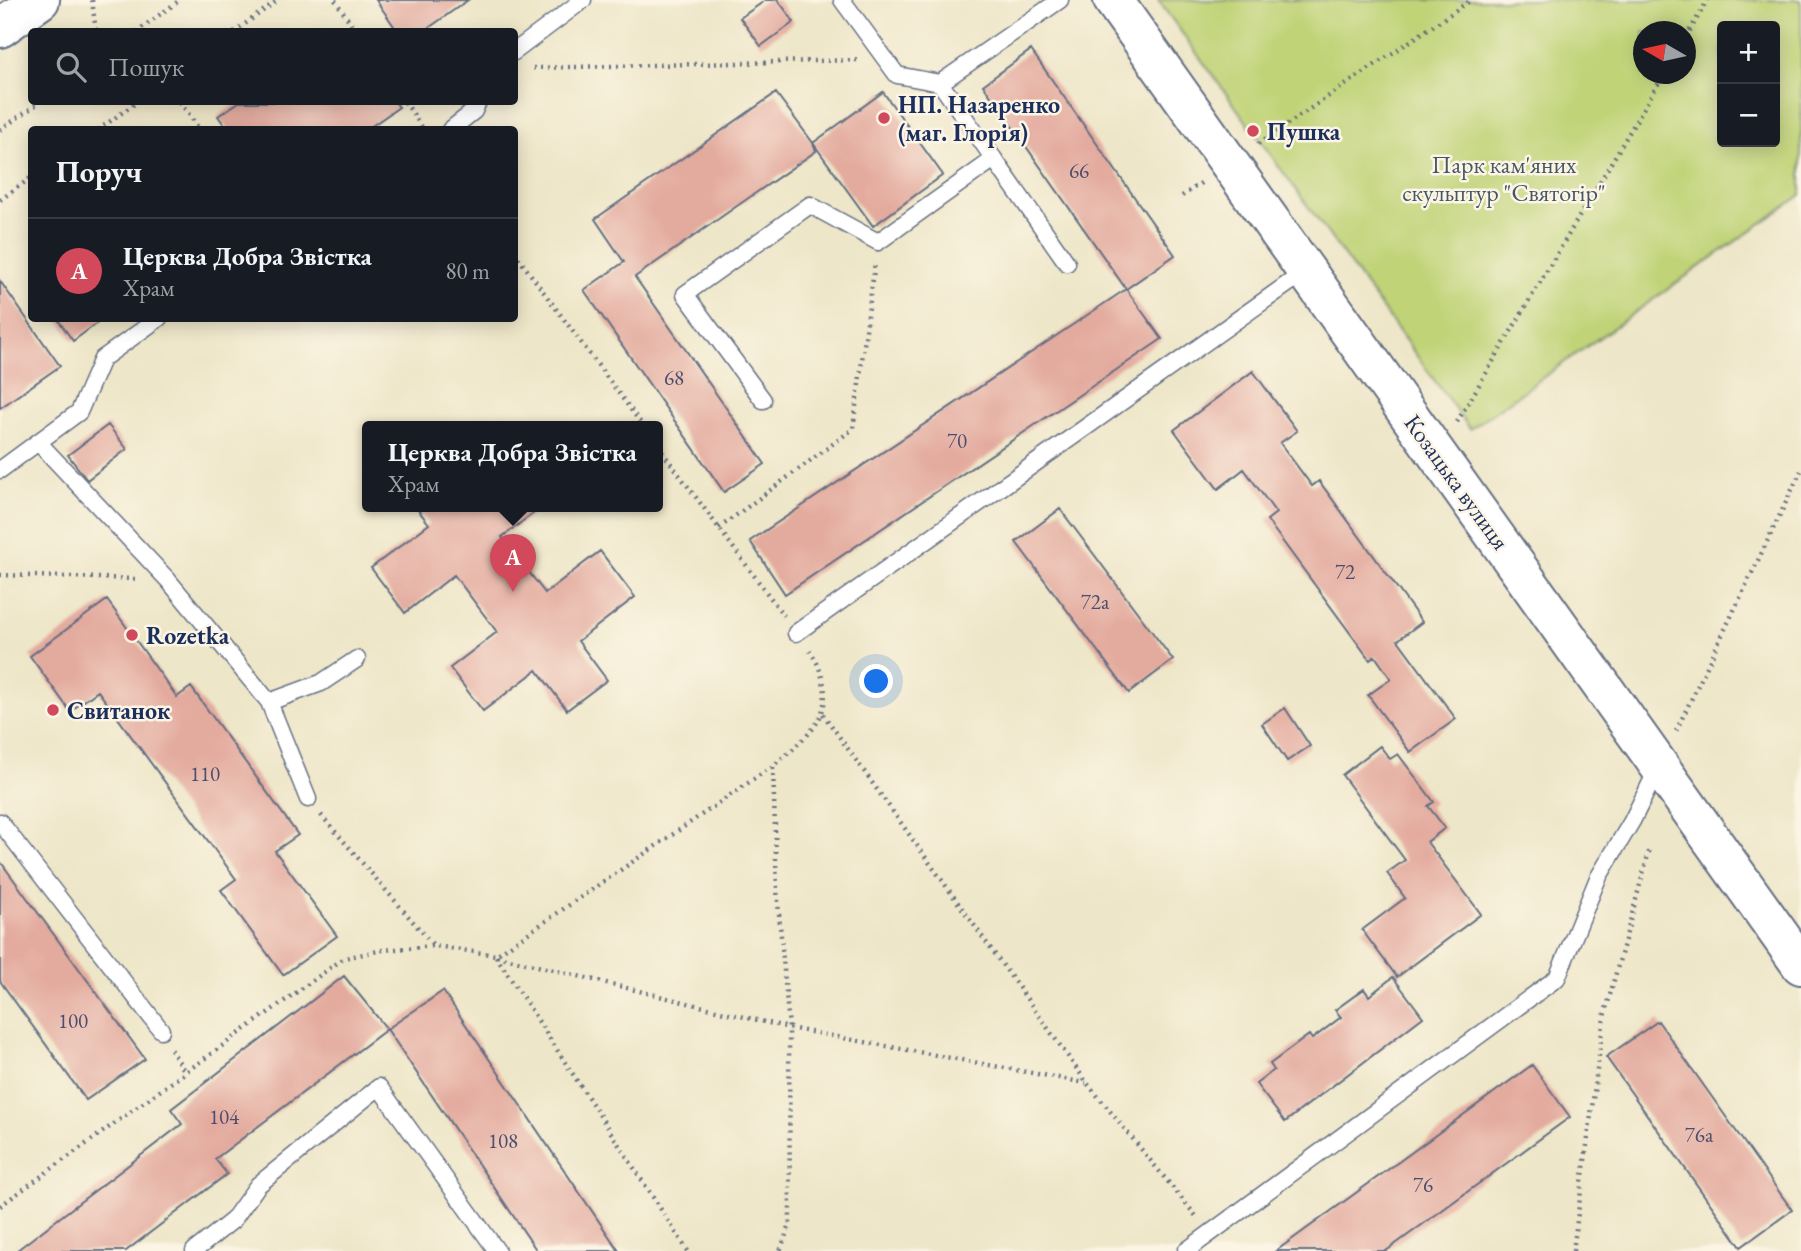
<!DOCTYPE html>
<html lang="uk">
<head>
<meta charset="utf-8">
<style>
  :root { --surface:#171b24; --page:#20242c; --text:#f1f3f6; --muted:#9ea1a6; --line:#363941; --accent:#d1495b }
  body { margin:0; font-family:"EB Garamond",serif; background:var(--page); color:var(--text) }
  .controls { position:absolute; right:21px; top:21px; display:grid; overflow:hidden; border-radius:7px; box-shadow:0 4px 18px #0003 }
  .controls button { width:63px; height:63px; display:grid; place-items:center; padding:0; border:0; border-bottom:2px solid var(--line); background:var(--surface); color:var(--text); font:35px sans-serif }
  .compass { position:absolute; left:1633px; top:21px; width:63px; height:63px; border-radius:50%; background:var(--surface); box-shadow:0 4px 18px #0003; rotate:279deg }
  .you { position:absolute; left:877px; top:682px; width:24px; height:24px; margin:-18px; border:5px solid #fff; border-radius:50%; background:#1a73e8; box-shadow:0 0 0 10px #1a73e833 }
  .badge { display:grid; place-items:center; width:46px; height:46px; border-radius:50%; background:var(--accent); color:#fff; font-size:23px; font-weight:700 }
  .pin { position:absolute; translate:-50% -58px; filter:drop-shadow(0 2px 4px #0008) }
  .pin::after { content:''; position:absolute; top:37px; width:24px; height:21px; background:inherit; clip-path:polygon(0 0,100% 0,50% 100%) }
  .popup { position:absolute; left:362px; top:421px; width:301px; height:91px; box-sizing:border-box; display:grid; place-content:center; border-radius:7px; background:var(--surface); filter:drop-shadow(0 2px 5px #0005); font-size:23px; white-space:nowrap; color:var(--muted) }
  .popup b { font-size:26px; color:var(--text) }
  .popup::after { content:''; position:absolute; left:50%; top:100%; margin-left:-14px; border:14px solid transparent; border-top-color:var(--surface) }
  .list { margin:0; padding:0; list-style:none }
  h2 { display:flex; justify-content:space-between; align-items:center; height:91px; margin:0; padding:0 28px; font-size:30px }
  h2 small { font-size:23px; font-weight:400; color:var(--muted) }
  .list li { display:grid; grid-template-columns:46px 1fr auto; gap:21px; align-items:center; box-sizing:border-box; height:105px; padding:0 28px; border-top:2px solid var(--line) }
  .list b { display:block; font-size:26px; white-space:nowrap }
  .list p { margin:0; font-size:23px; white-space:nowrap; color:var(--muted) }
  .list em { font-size:23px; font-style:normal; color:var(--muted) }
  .icon { flex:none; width:38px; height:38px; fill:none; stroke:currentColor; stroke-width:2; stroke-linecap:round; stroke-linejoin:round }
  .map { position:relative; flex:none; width:1801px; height:1251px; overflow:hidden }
  .search { position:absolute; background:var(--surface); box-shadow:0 4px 18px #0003; left:28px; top:28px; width:490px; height:77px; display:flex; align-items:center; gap:18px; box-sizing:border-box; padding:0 24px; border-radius:7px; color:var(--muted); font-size:26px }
  .panel { position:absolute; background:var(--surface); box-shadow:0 4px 18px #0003; left:28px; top:126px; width:490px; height:196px; border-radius:7px }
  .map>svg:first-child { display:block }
</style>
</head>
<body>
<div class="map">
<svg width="1801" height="1251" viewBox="0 0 1801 1251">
  <rect width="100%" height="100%" fill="#fcf5e5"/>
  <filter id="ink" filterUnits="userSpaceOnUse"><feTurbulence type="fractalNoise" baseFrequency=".0143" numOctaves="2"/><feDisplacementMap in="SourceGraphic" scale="14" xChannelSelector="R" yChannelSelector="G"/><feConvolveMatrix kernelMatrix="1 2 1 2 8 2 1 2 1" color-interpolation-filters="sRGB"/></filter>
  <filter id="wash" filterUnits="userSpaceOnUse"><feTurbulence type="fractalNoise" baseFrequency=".00686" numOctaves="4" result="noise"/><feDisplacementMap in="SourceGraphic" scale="28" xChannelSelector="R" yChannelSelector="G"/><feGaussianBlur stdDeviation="1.57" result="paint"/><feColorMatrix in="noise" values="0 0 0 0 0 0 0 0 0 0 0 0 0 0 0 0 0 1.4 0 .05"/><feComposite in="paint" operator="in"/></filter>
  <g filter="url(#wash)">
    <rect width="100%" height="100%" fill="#eee6c8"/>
    <!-- green -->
    <path fill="#c0d377" stroke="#6e816a" stroke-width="2" fill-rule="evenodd" d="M1158,0h643v195l-331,234zM1722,26h53v116h-53zM1644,32h42v42h-42z"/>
    <g id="blocks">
      <!-- building -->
      <path fill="#e3aa9e" d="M376,0h92l-45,32h-25z
        M766,0h12l16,22 -33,24 -21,-28z
        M1031,50l144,205 -49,34 -143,-204z
        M883,92l60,83 -70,51 -60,-83z
        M776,93l37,50 3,8 -181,126 130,187 -41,28 -140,-202 40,-28 -29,-43z
        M239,102h156l4,5 -33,23h-138l-10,-14z
        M0,281l60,85 -60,42z
        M1126,289l36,50 -377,255 -35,-53z
        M57,318h47l-31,23z
        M1253,371l44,60 -17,12 32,43 7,-5 103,141 -24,18 58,79 -46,33 -42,-57 23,-16 -16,-23 -5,4 -103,-140 9,-7 -32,-44 -26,20 -44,-59z
        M108,425l19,24 -40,31 -19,-25z
        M415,506h128l-41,31 43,56 55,-42 35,46 -57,44 29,39 -40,30 -30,-40 -54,41 -33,-43 47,-36 -43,-57 -49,38 -34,-45 58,-44z
        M1060,509l113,151 -44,33 -113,-151z
        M107,600l70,97 14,-10 107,148 -23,16 62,85 -54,39 -62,-85 15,-11 -138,-188 -28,20 -40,-55z
        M1285,708l25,38 -23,15 -25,-37z
        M1380,746l10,13 8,-5 36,48 -6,4 17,22 -18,14 54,72 -84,63 -35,-47 43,-32 -18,-25 18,-13 -63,-85z
        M0,861l145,198 -59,41 -86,-119z
        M344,976l43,53 -172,130 12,15 -101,77h-110l166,-127 -11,-15z
        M1393,977l30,40 -138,105 -29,-38 18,-14 -4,-6 39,-29 3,4 29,-22 -6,-7 29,-21 5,7z
        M443,991l176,260h-82l-150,-222z
        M1658,1021l134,189 -51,37 -135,-190z
        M1532,1065l38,52 -184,134h-110z"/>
    </g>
  </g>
  <g filter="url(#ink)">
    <use href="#blocks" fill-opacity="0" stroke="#656f83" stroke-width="2"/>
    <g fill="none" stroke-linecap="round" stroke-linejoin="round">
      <!-- lane casing -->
      <g stroke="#656f83" stroke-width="19">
        <path id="lane" d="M842,0l55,75 43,8 120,-83
          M514,52l69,-52
          M450,130l24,-19 4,-9
          M994,159l73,104
          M763,400l-78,-106 125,-89 68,37 116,-83 -54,-76
          M38,442l130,138 101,122 39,97
          M0,470l79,-58 23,-53 57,-41
          M796,633l510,-362
          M269,702l52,-19 36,-24
          M0,822l161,208
          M194,1251l39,-31 25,-35 121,-98 118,164
          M1186,1251l371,-273 41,-100 34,-57 26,-53"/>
      </g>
      <!-- secondary casing -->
      <g stroke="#656f83" stroke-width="42">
        <path id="secondary" d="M1113,0l688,965
          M0,28l40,-28"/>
      </g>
      <!-- path -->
      <path stroke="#656f83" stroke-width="4.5" stroke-dasharray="2 5" stroke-linecap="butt" d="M92,0l4,32
        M335,0l22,32
        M136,32l44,-32
        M234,32l44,-32
        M1686,37l22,-37
        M533,68l324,-8
        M180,102l20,28
        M405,102l19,28
        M0,130l40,-28
        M98,130l39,-28
        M1258,144l213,-144
        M1182,196l19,-13
        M0,200l32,-23
        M514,252l129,174
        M1457,422l207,-348
        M658,446l126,170
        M719,528l134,-99 22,-167
        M0,575l136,4
        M823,714l264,369 109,133
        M1676,731l125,-260
        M773,767l4,123 12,138 1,196 -10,27
        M321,815l113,131
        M496,956l192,295
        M497,956l292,72 297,55
        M171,1049l14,23
        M0,1206l344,-248 39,-8 52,-4 61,9 277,-189c27,-24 60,-44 50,-85 -3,-12 -6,-20 -13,-30
        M1573,1251l31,-234 46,-169"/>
      <!-- lane -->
      <use href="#lane" stroke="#fff" stroke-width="16"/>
      <!-- secondary -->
      <use href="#secondary" stroke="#fff" stroke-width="38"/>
    </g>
  </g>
  <!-- markers -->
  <g fill="#d1495b" stroke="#fcf5e5" stroke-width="2.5">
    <circle cx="884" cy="118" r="7"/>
    <circle cx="1253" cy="131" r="7"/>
    <circle cx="132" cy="635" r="7"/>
    <circle cx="53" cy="710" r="7"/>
  </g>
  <g text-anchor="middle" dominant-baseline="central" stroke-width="5" stroke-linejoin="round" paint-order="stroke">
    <!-- number labels -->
    <g font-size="21" fill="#4d4e6e">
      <text x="1079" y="170">66</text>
      <text x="674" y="377">68</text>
      <text x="957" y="440">70</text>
      <text x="1345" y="571">72</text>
      <text x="1095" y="601">72а</text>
      <text x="205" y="773">110</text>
      <text x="73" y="1020">100</text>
      <text x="224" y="1116">104</text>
      <text x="1699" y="1134">76а</text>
      <text x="503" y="1140">108</text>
      <text x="1423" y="1184">76</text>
    </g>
    <!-- poi labels -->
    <g font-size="24" font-weight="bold" fill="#1b2f5e" stroke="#fcf5e5" text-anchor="start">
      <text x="898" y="104">НП. Назаренко<tspan x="898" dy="28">(маг. Глорія)</tspan></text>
      <text x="1267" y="131">Пушка</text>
      <text x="146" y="635">Rozetka</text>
      <text x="67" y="710">Свитанок</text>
    </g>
    <!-- park labels -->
    <g font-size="24" fill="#445864" stroke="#fcf5e5">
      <text x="1504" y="164">Парк кам'яних<tspan x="1504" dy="28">скульптур "Святогір"</tspan></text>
    </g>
    <!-- street labels -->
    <g font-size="24" fill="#1b2f5e" stroke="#fcf5e5">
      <text transform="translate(1457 482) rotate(54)">Козацька вулиця</text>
    </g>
  </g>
</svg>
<div class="controls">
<button>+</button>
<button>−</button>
</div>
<svg class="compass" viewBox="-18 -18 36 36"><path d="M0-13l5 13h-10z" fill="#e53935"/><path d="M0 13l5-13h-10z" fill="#9ea1a6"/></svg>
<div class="you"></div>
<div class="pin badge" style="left:513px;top:592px">A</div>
<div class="popup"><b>Церква Добра Звістка</b>Храм</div>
<div class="search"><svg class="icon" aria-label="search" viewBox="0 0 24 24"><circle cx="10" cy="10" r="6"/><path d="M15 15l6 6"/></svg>Пошук</div>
<section class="panel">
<h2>Поруч<small></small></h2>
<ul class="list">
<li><span class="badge">A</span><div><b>Церква Добра Звістка</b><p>Храм</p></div><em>80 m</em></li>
</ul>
</section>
</div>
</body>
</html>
